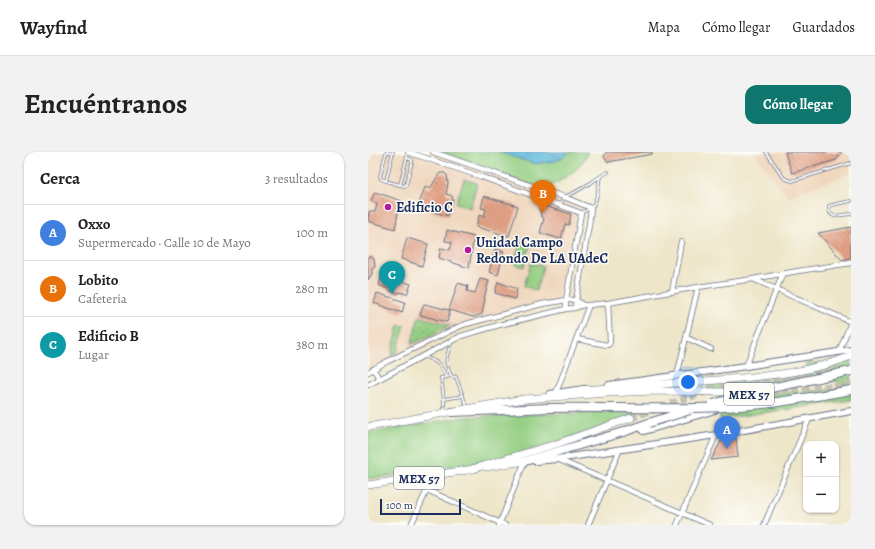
<!DOCTYPE html>
<html lang="es">
<head>
<meta charset="utf-8">
<style>
  :root { --surface:#fff; --page:#f2f2f2; --text:#222; --muted:#767676; --line:#e0e0e0; --accent:#0f766e }
  body { margin:0; font-family:Alegreya,serif; background:var(--page); color:var(--text) }
  .controls { position:absolute; right:12px; bottom:12px; display:grid; overflow:hidden; border-radius:8px; box-shadow:0 1px 3px #0004 }
  .controls button { width:36px; height:36px; display:grid; place-items:center; padding:0; border:0; border-bottom:1px solid var(--line); background:var(--surface); color:var(--text); font:20px sans-serif }
  .scale { position:absolute; left:12px; bottom:10px; width:81px; box-sizing:border-box; padding-left:4px; border:2px solid #1b2f5e; border-top:0; font-size:11px; line-height:14px; white-space:nowrap; color:#1b2f5e; -webkit-text-stroke:3px #fdfcf7; paint-order:stroke }
  .you { position:absolute; left:320px; top:230px; width:14px; height:14px; margin:-10px; border:3px solid #fff; border-radius:50%; background:#1a73e8; box-shadow:0 0 0 6px #1a73e833 }
  .badge { display:grid; place-items:center; width:26px; height:26px; border-radius:50%; background:var(--accent); color:#fff; font-size:13px; font-weight:700 }
  .pin { position:absolute; translate:-50% -33px; filter:drop-shadow(0 1px 2px #0008) }
  .pin::after { content:''; position:absolute; top:21px; width:14px; height:12px; background:inherit; clip-path:polygon(0 0,100% 0,50% 100%) }
  .list { margin:0; padding:0; list-style:none }
  h2 { display:flex; justify-content:space-between; align-items:center; height:52px; margin:0; padding:0 16px; font-size:17px }
  h2 small { font-size:13px; font-weight:400; color:var(--muted) }
  .list li { display:grid; grid-template-columns:26px 1fr auto; gap:12px; align-items:center; box-sizing:border-box; height:56px; padding:0 16px; border-top:1px solid var(--line) }
  .list b { display:block; font-size:15px; white-space:nowrap }
  .list p { margin:0; font-size:13px; white-space:nowrap; color:var(--muted) }
  .list em { font-size:13px; font-style:normal; color:var(--muted) }
  .map { position:relative; flex:none; width:483px; height:373px; overflow:hidden; border-radius:12px }
  header { display:flex; align-items:center; gap:24px; box-sizing:border-box; height:56px; padding:0 20px; background:var(--surface); border-bottom:1px solid var(--line) }
  header strong { font-size:19px }
  nav { display:flex; gap:22px; margin-inline-start:auto; font-size:14px }
  .intro { display:flex; align-items:center; justify-content:space-between; box-sizing:border-box; height:96px; padding:0 24px }
  h1 { margin:0; font-size:28px }
  .button { padding:10px 18px; border-radius:12px; background:var(--accent); color:#fff; font-size:14px; font-weight:700 }
  main { display:flex; gap:24px; padding:0 24px }
  aside { flex:1; background:var(--surface); border-radius:12px; box-shadow:0 1px 3px #0004 }
  .map>svg:first-child { display:block }
</style>
</head>
<body>
<header>
<strong>Wayfind</strong>
<nav><a>Mapa</a><a>Cómo llegar</a><a>Guardados</a></nav>
</header>
<div class="intro"><h1>Encuéntranos</h1><a class="button">Cómo llegar</a></div>
<main>
<aside>
<h2>Cerca<small>3 resultados</small></h2>
<ul class="list">
<li><span class="badge" style="background:#3f7fe0">A</span><div><b>Oxxo</b><p>Supermercado · Calle 10 de Mayo</p></div><em>100 m</em></li>
<li><span class="badge" style="background:#e8710a">B</span><div><b>Lobito</b><p>Cafetería</p></div><em>280 m</em></li>
<li><span class="badge" style="background:#0f9aa8">C</span><div><b>Edificio B</b><p>Lugar</p></div><em>380 m</em></li>
</ul>
</aside>
<div class="map">
<svg width="483" height="373" viewBox="0 0 483 373">
  <defs>
    <pattern id="garden-dots" width="8" height="8" patternUnits="userSpaceOnUse"><rect width="8" height="8" fill="#94ce82"/><path d="M2 2h.1M6 6h.1" fill="none" stroke="#7fb173" stroke-width="1.8" stroke-linecap="round"/></pattern>
    <pattern id="water-ripples" width="26" height="14" patternUnits="userSpaceOnUse"><rect width="26" height="14" fill="#5ebadc"/><path d="M2 4q2-2 4 0t4 0M15 11q2-2 4 0t4 0" fill="none" stroke="#4d98b6"/></pattern>
    <pattern id="building-back-hatch" width="6" height="6" patternUnits="userSpaceOnUse"><rect width="6" height="6" fill="#e4a387"/><path d="M-1 5l2 2M0 0l6 6M5-1l2 2" fill="none" stroke="#b88572"/></pattern>
  </defs>
  <rect width="100%" height="100%" fill="#fdfcf7"/>
  <filter id="ink" filterUnits="userSpaceOnUse"><feTurbulence type="fractalNoise" baseFrequency=".025" numOctaves="2"/><feDisplacementMap in="SourceGraphic" scale="8" xChannelSelector="R" yChannelSelector="G"/><feConvolveMatrix kernelMatrix="1 2 1 2 8 2 1 2 1" color-interpolation-filters="sRGB"/></filter>
  <filter id="wash" filterUnits="userSpaceOnUse"><feTurbulence type="fractalNoise" baseFrequency=".012" numOctaves="4" result="noise"/><feDisplacementMap in="SourceGraphic" scale="16" xChannelSelector="R" yChannelSelector="G"/><feGaussianBlur stdDeviation="0.9" result="paint"/><feColorMatrix in="noise" values="0 0 0 0 0 0 0 0 0 0 0 0 0 0 0 0 0 1.4 0 .05"/><feComposite in="paint" operator="in"/></filter>
  <g filter="url(#wash)">
    <rect width="100%" height="100%" fill="#eee6c9"/>
    <!-- built -->
    <path fill="#efd6bc" d="M0,0h71l141,49 -23,99 -107,35 -16,9 -66,27z
      M385,0h98v21l-63,24z"/>
    <!-- green -->
    <path fill="#94ce82" stroke="#587e70" d="M71,0h149c-7,18 -27,30 -45,37z
      M96,27l13,4 -7,25 -14,-5z
      M152,90l10,3 -6,22 -10,-3z
      M163,111l12,3 -7,25 -12,-5z
      M483,206v42l-131,19 -2,-22 120,-8 1,-8 -101,8 -30,1 -1,-4 37,-6 66,-4 -4,-12z
      M237,260l35,1 -84,30 -63,17 -89,14 -36,5v-46l96,-16z"/>
    <!-- garden -->
    <path fill="url(#garden-dots)" stroke="#587e70" d="M51,164l2,1 30,8 -40,20z
      M31,173l6,1 -8,26 -6,4z"/>
    <!-- water -->
    <path fill="url(#water-ripples)" stroke="#3c749d" d="M130,0h70v2l-12,7 -21,3z"/>
    <g id="blocks">
      <!-- building -->
      <path fill="url(#building-back-hatch)" d="M238,0h46v2l-44,8 -4,-5z
        M417,0h57l-6,8 -44,13z
        M72,21h4l3,2 1,8 -2,11 6,2 1,4 -5,16 -30,-9 7,-20 5,2 7,-12z
        M7,40l27,9 -3,11h-1l-3,17 -27,-8 1,-10 6,1 2,-8 -6,-3z
        M116,44l34,10 -9,30 -33,-9 3,-12 5,2 2,-8 -5,-1z
        M173,53l30,9 -2,11 -4,-1 -4,15 -21,-6 4,-15 -3,-2 -1,-6z
        M483,75v31l-9,2 -24,-27z
        M79,78l27,7 -5,31 -30,-10 2,-10 9,2 2,-8 -7,-1z
        M39,86l21,6 -6,22 -21,-7z
        M127,97l9,3 -6,23 -9,-3z
        M0,105h4l2,2 1,8 -3,2v5l-4,6z
        M14,123l29,9 -4,10 -8,-2 -1,2 -19,-9z
        M112,127l9,2 -5,17 1,1 -3,15 -9,3 -23,-7 -3,12 -27,-7 4,-11 25,6 9,-27 10,3 -1,5 8,2z
        M130,130l19,7 -2,10 -20,-6z
        M9,141l28,9 -3,11 -28,-10z
        M368,286l2,19 -27,3 10,-19z"/>
    </g>
  </g>
  <g filter="url(#ink)">
    <use href="#blocks" fill-opacity="0" stroke="#656f83" stroke-width="1"/>
    <g fill="none" stroke-linecap="round" stroke-linejoin="round">
      <!-- trunk-tunnel -->
      <path stroke="#c4c1b4" stroke-width="7" stroke-dasharray="7 3.5" stroke-linecap="butt" d="M403,239l80,-6
        M362,240l21,-1
        M263,266l47,-17 41,-13 22,-5 69,-10 28,-9"/>
      <!-- service casing -->
      <g stroke="#656f83" stroke-width="3.5">
        <path id="service" d="M25,0l-7,29 14,4 8,-32
          M398,0l18,26 8,3 59,-18
          M18,29l-5,-2 -1,-3 6,-23 1,-1 6,1
          M32,33l4,1 2,-1 6,-23v-2l-5,-2
          M483,49l-19,4 -3,1c-1,5 1,8 5,10l17,-2
          M192,53l4,-8c16,-5 29,-17 44,-25
          M214,60c2,-1 6,-2 9,-4 7,-6 7,-23 9,-31
          M55,204c14,6 16,6 23,20
          M83,224c-7,-17 -5,-17 0,-33
          M95,244l-19,3 -3,-21 10,-2 5,1 11,30
          M76,260v-13"/>
      </g>
      <!-- minor casing -->
      <g stroke="#656f83" stroke-width="6">
        <path id="minor" d="M40,0l74,25 99,36 -15,87v9
          M65,0l131,45 27,11 -2,17 -13,75 -1,8
          M385,127l98,43
          M304,140l9,-50
          M319,186l24,11
          M209,187l30,6 2,-1 1,-2 -2,-39
          M471,200l12,-30
          M378,214l37,-93
          M5,217l7,10
          M0,220l18,-10 72,-35 8,-3 76,-20 13,-2 11,-2h10l7,5
          M309,224l21,-89
          M0,233l93,-49 38,-11 67,-16 9,-1 8,-3h6l19,-2 90,-16 55,-8 45,-8 53,-8
          M188,241l33,-88
          M189,307l153,66
          M59,338l78,35
          M43,373l16,-35 1,-13
          M131,373l26,-64
          M220,373l32,-76
          M309,373l39,-90
          M396,373l45,-106"/>
      </g>
      <!-- secondary casing -->
      <g stroke="#656f83" stroke-width="8">
        <path id="secondary" d="M241,233l137,-19 105,-16
          M182,242l34,-5
          M167,309l22,-2 159,-24 135,-24"/>
      </g>
      <!-- primary casing -->
      <g stroke="#656f83" stroke-width="8">
        <path id="primary" d="M0,275c52,-9 104,-20 157,-28
          M118,315l39,-6
          M0,333l106,-16"/>
      </g>
      <!-- trunk casing -->
      <g stroke="#656f83" stroke-width="8">
        <path id="trunk" d="M213,238c41,-3 82,-6 123,-9 49,-4 101,-6 147,-25
          M157,247l82,-6 46,-2 77,1
          M101,318l87,-26 75,-26"/>
      </g>
      <!-- motorway casing -->
      <g stroke="#656f83" stroke-width="10">
        <path id="motorway" d="M362,253l16,-5
          M84,260l97,-4
          M276,278l71,-21
          M157,309l98,-29 26,-9"/>
      </g>
      <!-- service -->
      <use href="#service" stroke="#fff" stroke-width="2"/>
      <!-- minor -->
      <use href="#minor" stroke="#fff" stroke-width="4.5"/>
      <!-- secondary -->
      <use href="#secondary" stroke="#fff" stroke-width="6"/>
      <!-- primary -->
      <use href="#primary" stroke="#fff" stroke-width="7"/>
      <!-- trunk -->
      <use href="#trunk" stroke="#fff" stroke-width="7"/>
      <!-- motorway -->
      <use href="#motorway" stroke="#fff" stroke-width="8"/>
      <!-- motorway-bridge casing -->
      <g stroke="#656f83" stroke-width="10" stroke-linecap="butt">
        <path id="motorway-bridge" d="M345,252l58,-16 80,-17
          M181,256c67,-1 136,3 203,-3 33,-3 66,-9 99,-15
          M281,271l41,-13"/>
      </g>
      <!-- motorway-bridge -->
      <use href="#motorway-bridge" stroke="#fff" stroke-width="8"/>
    </g>
  </g>
  <!-- markers -->
  <g fill="#b5179e" stroke="#fdfcf7" stroke-width="1.5">
    <circle cx="20" cy="55" r="4"/>
    <circle cx="100" cy="98" r="4"/>
  </g>
  <g text-anchor="middle" dominant-baseline="central" stroke-width="3" stroke-linejoin="round" paint-order="stroke">
    <!-- shield labels -->
    <g fill="#fdfcf7" stroke="#5f6c8c" stroke-width="1">
      <rect x="356" y="231" width="50" height="22" rx="3"/>
      <rect x="26" y="315" width="50" height="22" rx="3"/>
    </g>
    <g font-size="13" font-weight="bold" fill="#1b2f5e">
      <text x="381" y="242">MEX 57</text>
      <text x="51" y="326">MEX 57</text>
    </g>
    <!-- poi labels -->
    <g font-size="14" font-weight="bold" fill="#1b2f5e" stroke="#fdfcf7" text-anchor="start">
      <text x="28" y="55">Edificio C</text>
      <text x="108" y="90">Unidad Campo<tspan x="108" dy="16">Redondo De LA UAdeC</tspan></text>
    </g>
  </g>
</svg>
<div class="controls">
<button>+</button>
<button>−</button>
</div>
<div class="scale">100 m</div>
<div class="you"></div>
<div class="pin badge" style="left:359px;top:297px;background:#3f7fe0">A</div>
<div class="pin badge" style="left:175px;top:61px;background:#e8710a">B</div>
<div class="pin badge" style="left:24px;top:142px;background:#0f9aa8">C</div>
</div>
</main>
</body>
</html>
